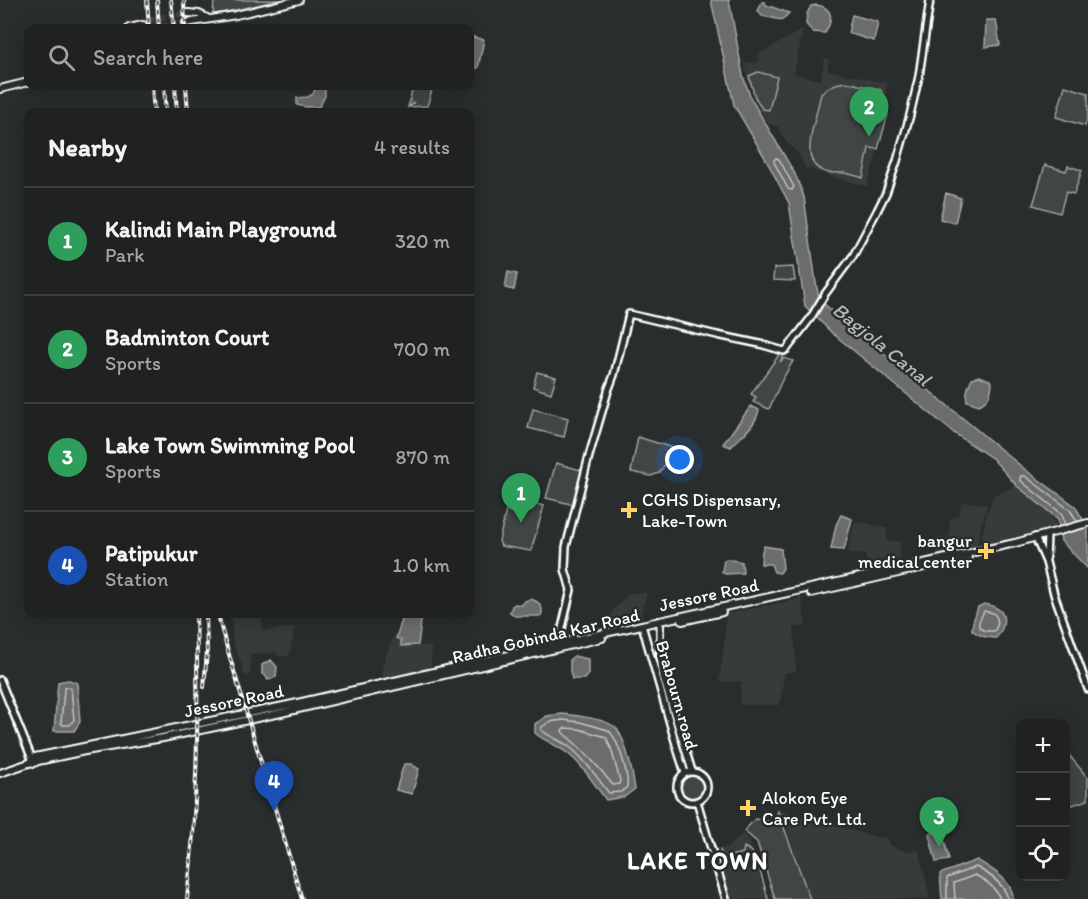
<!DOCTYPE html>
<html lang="en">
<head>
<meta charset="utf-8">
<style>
  :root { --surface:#202222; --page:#2d2f2f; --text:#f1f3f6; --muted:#a2a4a5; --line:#3d3f40; --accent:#ffd166 }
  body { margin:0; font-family:Itim,sans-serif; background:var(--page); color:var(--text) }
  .controls { position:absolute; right:18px; bottom:18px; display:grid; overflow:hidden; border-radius:12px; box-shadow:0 3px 15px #0003 }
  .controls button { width:54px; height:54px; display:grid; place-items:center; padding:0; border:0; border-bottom:2px solid var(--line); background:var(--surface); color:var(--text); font:30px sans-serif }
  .you { position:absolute; left:680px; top:460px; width:21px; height:21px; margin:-15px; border:4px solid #fff; border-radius:50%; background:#1a73e8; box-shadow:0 0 0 9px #1a73e833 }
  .badge { display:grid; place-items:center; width:39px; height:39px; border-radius:50%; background:var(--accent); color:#fff; font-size:20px; font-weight:700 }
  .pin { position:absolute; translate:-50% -50px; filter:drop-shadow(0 2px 3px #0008) }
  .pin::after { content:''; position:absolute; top:32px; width:21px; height:18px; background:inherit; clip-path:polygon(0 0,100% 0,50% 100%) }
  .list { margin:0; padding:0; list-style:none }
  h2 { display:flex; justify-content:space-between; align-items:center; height:78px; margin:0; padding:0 24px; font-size:26px }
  h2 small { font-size:20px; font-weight:400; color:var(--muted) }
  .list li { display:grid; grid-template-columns:39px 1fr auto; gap:18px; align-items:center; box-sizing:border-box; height:108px; padding:0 24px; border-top:2px solid var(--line) }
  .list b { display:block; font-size:22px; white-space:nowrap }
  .list p { margin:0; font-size:20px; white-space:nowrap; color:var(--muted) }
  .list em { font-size:20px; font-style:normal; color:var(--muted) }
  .icon { flex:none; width:33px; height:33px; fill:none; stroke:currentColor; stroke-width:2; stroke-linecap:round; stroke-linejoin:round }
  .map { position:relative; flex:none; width:1088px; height:899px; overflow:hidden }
  .search { position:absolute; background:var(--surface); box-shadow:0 3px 15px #0003; left:24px; top:24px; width:450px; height:66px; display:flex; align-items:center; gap:15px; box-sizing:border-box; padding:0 21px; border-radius:12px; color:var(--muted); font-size:22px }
  .panel { position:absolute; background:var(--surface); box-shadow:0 3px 15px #0003; left:24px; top:108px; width:450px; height:510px; border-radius:12px }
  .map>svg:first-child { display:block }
</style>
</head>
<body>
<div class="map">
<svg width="1088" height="899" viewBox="0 0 1088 899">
  <rect width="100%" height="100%" fill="#2a2d2e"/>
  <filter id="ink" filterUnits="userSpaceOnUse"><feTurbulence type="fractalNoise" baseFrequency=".0167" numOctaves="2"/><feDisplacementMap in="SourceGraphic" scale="12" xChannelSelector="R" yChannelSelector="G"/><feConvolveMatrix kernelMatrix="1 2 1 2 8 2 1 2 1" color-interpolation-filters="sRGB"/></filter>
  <g filter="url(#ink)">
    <!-- built -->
    <path fill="#373a3b" d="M803,29l-9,45 26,6 5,-22 4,1 -2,11 60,13 -2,30 3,1 -21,73 -62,-19 -6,-13 -12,-13 -7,-10 -2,-6 -10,-2 -15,-26 -9,-35h13l3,-9z
      M1016,486l8,8 26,15 7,18 -3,3 -75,19 8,-36 6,-17z
      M962,502l25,2 -11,44 -39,9v-18l12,-2 1,-17 8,-5z
      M855,521l32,7v14l13,-1 -1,25 -31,7 -3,-19h-18z
      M630,593h17l-6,19 3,11 -32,6 -2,-11 3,-8z
      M801,597l5,28 -12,3 2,43 -11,2 -6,32h-39l1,-24 -22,1 5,-34 2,-34 69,-14z
      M231,614h30l2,17 32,-4 -6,29h-11l-2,-4 -26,3v20l-6,1 -3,-13 -8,-20z
      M393,638l7,2 2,6h29v25l-49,11 1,-19z
      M780,810l100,28h8l2,7 13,6 16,-1 11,49h-119z
      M743,833l7,10 17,56h-39l-14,-48 14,-4z"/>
    <!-- green -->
    <path fill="#414445" stroke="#a0a2a2" stroke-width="1.5" d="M214,0h66l-67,15z
      M758,72l19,5 -8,33 -7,-1 -7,-12 -6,-21z
      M846,82l35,8 1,3 -2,19 8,2 -10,35 -9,-1 -6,30c-6,-2 -13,-4 -19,-5 -7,-1 -12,1 -19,-1 -19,-7 -16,-24 -13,-41 3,-12 6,-25 9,-37 8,-8 14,-11 25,-12z
      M415,86l17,4 -5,16 -17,1 4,-5 -6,5 5,-20z
      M1065,86l23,7v22l-3,11 -29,-9z
      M1045,165l21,6 2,-5 14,4 -8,24 -8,-2 -6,21 -27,-8z
      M793,267l2,14 -22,-1 1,-12z
      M781,352l2,4 -3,6 4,-4 9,3 -11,19 -13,29 -16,-7 3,-5 -5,-3z
      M537,372l19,5 -5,16 -18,-6z
      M533,409l35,9 -4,19 -36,-9z
      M638,437l38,12 -17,24 -8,3 -20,-4z
      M556,463l28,8 -9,34 -29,-7z
      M509,497l35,9 -13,45 -30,-5 -2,-5z
      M1068,754l20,24v22l-22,7v-52z
      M689,773c9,-1 11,4 15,11l-2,12c-3,1 -7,3 -10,3 -16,0 -14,-19 -3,-26z
      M778,811l32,88h-35l-18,-57 -13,-11 11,-12 19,3z"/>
    <!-- water -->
    <path fill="#6a6c6d" stroke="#a6a7a7" stroke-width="1.5" d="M711,0h18l14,76 8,23 44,75 9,23 12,86 2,10 6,11 203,167 48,35 13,22v41l-27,-28 -3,-22 -41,-33 -25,-28 -38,-25 -123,-101 -26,-26 -16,-103 -25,-47 -30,-51z
      M762,2h3l1,3 23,8 -7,7 -20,-4 -4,-5z
      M817,5c17,3 16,15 8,28l-12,-1 -7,-8 1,-10 4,-8z
      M852,15l26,7 -4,19 -26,-8z
      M986,20h10l4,25 -15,2z
      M470,36l14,4 -6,28 -8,-1z
      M311,86h14v10l-6,11h-13l-9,-2v-7l11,-1 5,-3 2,-5z
      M946,193l15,5 -6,25 -15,-4z
      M508,272l9,2 -3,16 -9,-2z
      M979,376l11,4 2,3c-1,10 -3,18 -13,22l-12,-4c-2,-8 2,-17 5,-23z
      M751,406l8,4c-4,17 -17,25 -28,37l-8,-3z
      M841,515l11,4 -8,31 -13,-1 5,-24z
      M764,546l17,3 2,19 -3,5 -6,-1 -3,-8h-10l1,-13z
      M727,559l15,3 1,11 -18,1 -3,-2 2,-12z
      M530,599c8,2 15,7 11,17h-26l-5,-4 2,-6 3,-2 7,1 3,-4z
      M984,604c3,1 7,1 10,3 15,5 10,22 2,31 -9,-1 -16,-1 -24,-8l1,-8 5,-15z
      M404,614h18l-4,31 -17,1v-6l-5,-2z
      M574,656l14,3v15l-4,5h-12l-2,-8v-12z
      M271,660l6,7 -1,10 -8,3 -3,-5 -3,-1v-9z
      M69,680l8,3 3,39 -6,9h-20l4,-49z
      M562,714c13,1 47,5 55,15 9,12 16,45 18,60l-11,8 -18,3c-12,-16 -23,-35 -39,-47 -10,-8 -23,-12 -32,-20v-9l12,-8z
      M404,764h7l8,5 -7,25 -16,-4z
      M942,831l7,29 -13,2 -7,-28z
      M977,860c13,8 37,21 36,39h-71l-2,-25z"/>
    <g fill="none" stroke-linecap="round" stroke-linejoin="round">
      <!-- shore -->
      <path stroke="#c3c4c5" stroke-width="1.5" d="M776,158l3,1 15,28 -2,3 -4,-1 -14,-27v-2z
        M1065,525l-3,-11 -41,-33 -1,-2 1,-3h4l45,34 7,11
        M984,611l9,2c6,5 6,12 1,18h-9l-6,-4v-5z
        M65,687h4l2,2 3,31 -4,5h-7l-2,-2 3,-33z
        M563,720l17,2 28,8c10,8 21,45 19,57l-6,5 -12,1c-12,-15 -23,-33 -38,-45 -9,-7 -21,-11 -30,-18l1,-3 7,-5z
        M565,728l14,1 27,8 5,11 9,33 -1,3 -5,1 -2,-1c-15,-19 -30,-36 -49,-51l-1,-3z
        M947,899v-21l29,-11c13,7 29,17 32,32
        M955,899l-1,-16 21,-8c10,5 21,13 25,24"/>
      <!-- stream -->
      <path stroke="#a6a7a7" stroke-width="1.5" d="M720,850l2,5 4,2 17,-4 1,-6 8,5 6,11 10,36"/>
      <!-- primary-tunnel -->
      <path stroke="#3f4243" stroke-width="6" stroke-dasharray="6 3" stroke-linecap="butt" d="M143,25l11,-6 34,-6
        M144,28l42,-5"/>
      <!-- tertiary casing -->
      <g stroke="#fff" stroke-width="10">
        <path id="tertiary" d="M1035,537l11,25 8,32 34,95
          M1046,560l1,-25
          M659,621l1,5v30l3,22 29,93
          M642,625l35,123 8,25
          M561,646l1,-18 9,-38 -6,-21 1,-22 23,-91 19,-65 6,-16 15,-61 88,21 43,9 24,7 3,-2 23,-30 15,-25 28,-38 24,-45 9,-18 11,-32 13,-46 9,-39 11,-76
          M0,680l32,79
          M677 787a15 15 0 1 1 30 0a15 15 0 1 1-30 0Z
          M697,801l29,98"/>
      </g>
      <!-- primary casing -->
      <g stroke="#fff" stroke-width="10">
        <path id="primary" d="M188,13l11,1 10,5
          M186,23l50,-8 63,-15
          M129,28l14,-3
          M0,89l28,-7
          M811,593l157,-36
          M682,621l40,-9
          M38,761l-4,2 -2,-4 3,-2 258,-53 294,-67 428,-94 73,-20
          M38,761l47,-10 78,-13 118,-25 321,-75
          M0,773l32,-11"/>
      </g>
      <!-- tertiary -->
      <use href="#tertiary" stroke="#2a2d2e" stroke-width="5"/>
      <!-- primary -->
      <use href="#primary" stroke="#2a2d2e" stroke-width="6"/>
      <!-- rail casing -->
      <g stroke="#fff" stroke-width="4">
        <path id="rail" d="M147,0l2,28
          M157,0l2,28
          M171,0l3,28
          M184,0l1,28
          M152,86l2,26
          M164,86l2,26
          M175,86l2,26
          M186,86l2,26
          M218,614l4,17 80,268
          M204,687l3,-35 -1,-38
          M187,899c11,-94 12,-190 9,-285"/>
      </g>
      <!-- rail -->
      <use href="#rail" stroke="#2a2d2e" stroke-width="1.5" stroke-dasharray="4.5" stroke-linecap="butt"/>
    </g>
  </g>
  <!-- markers -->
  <g fill="#ffd166" stroke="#2a2d2e" stroke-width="2">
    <path d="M626 501h6v6h6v6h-6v6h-6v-6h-6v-6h6z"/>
    <path d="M983 542h6v6h6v6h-6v6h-6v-6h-6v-6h6z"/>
    <path d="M745 799h6v6h6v6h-6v6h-6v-6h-6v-6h6z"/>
  </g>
  <g text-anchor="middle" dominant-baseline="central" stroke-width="5" stroke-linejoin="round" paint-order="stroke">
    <!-- poi labels -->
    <g font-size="18" fill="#fff" stroke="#2a2d2e" text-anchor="start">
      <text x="642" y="500">CGHS Dispensary,<tspan x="642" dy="21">Lake-Town</tspan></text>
      <text x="972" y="541" text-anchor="end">bangur<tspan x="972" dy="21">medical center</tspan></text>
      <text x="762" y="798">Alokon Eye<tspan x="762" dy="21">Care Pvt. Ltd.</tspan></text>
    </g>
    <!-- street labels -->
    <g font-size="18" fill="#fff" stroke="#2a2d2e">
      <text transform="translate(709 595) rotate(-12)">Jessore Road</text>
      <text transform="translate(546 636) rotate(-13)">Radha Gobinda Kar Road</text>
      <text transform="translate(677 695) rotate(74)">Brabourn road</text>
      <text transform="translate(234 701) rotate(-12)">Jessore Road</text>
    </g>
    <!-- water labels -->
    <g font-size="20" font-style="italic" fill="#b4b6b6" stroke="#2a2d2e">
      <text transform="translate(882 344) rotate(39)">Bagjola Canal</text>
    </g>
    <!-- district labels -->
    <g font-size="24" font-weight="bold" letter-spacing="1.5" fill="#fff" stroke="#2a2d2e">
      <text x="698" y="860">LAKE TOWN</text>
    </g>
  </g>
</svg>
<div class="controls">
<button>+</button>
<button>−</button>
<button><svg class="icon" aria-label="locate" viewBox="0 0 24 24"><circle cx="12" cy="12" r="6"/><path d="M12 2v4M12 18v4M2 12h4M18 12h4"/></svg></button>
</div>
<div class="you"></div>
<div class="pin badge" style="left:521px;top:523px;background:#2e9e5b">1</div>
<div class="pin badge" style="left:869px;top:137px;background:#2e9e5b">2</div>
<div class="pin badge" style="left:939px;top:847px;background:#2e9e5b">3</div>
<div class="pin badge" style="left:274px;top:811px;background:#1a4fb4">4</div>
<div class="search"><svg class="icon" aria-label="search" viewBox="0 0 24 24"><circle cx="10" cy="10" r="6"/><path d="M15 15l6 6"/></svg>Search here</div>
<section class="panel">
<h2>Nearby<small>4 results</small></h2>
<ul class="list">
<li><span class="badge" style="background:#2e9e5b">1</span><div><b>Kalindi Main Playground</b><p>Park</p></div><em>320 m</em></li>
<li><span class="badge" style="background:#2e9e5b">2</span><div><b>Badminton Court</b><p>Sports</p></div><em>700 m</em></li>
<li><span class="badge" style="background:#2e9e5b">3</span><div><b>Lake Town Swimming Pool</b><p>Sports</p></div><em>870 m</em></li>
<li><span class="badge" style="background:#1a4fb4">4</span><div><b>Patipukur</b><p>Station</p></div><em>1.0 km</em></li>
</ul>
</section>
</div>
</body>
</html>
